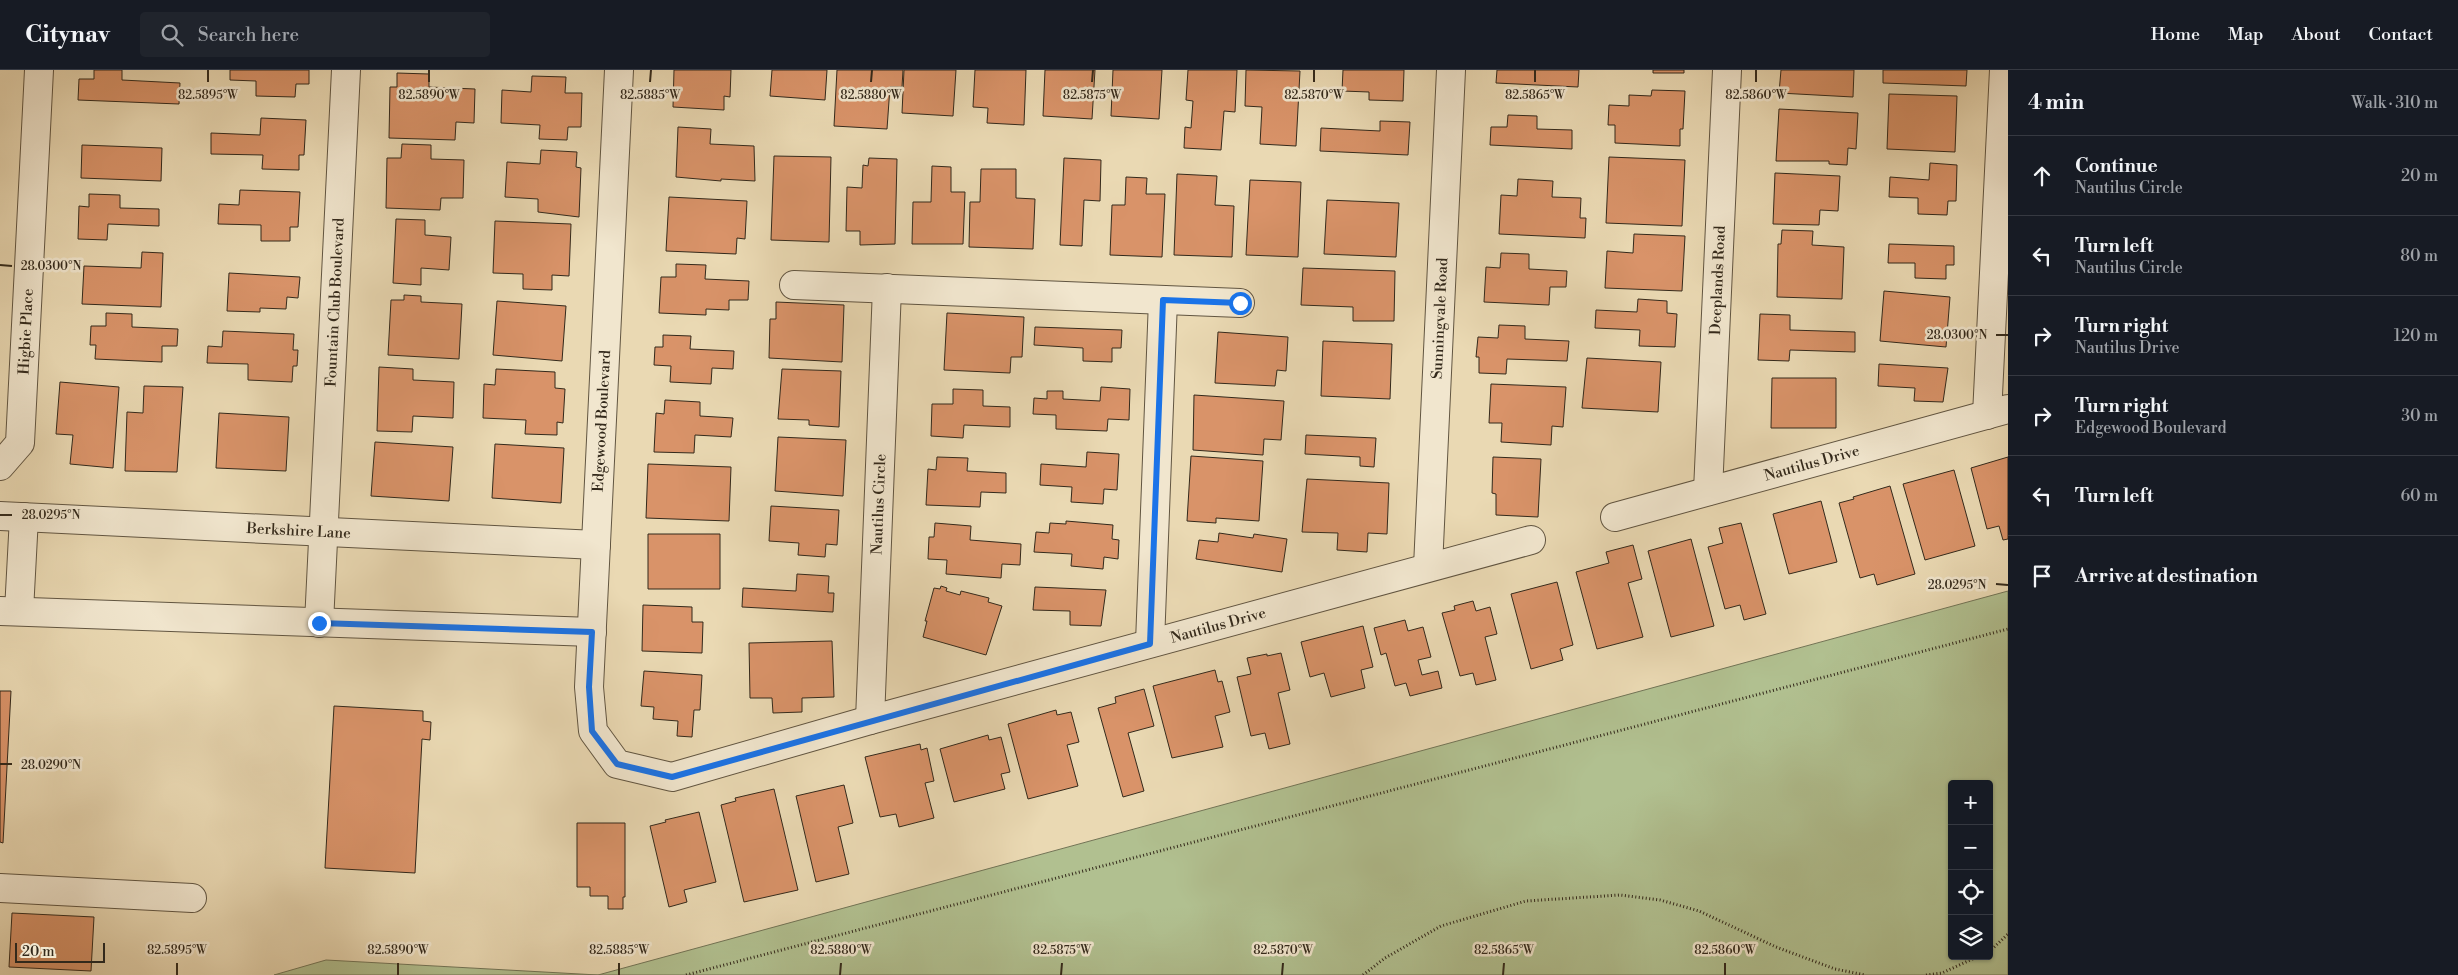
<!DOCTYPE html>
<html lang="en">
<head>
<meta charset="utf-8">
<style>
  :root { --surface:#171b24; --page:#20242c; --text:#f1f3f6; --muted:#9ea1a6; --line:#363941 }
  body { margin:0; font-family:"Libre Bodoni",serif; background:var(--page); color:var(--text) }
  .controls { position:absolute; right:15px; bottom:15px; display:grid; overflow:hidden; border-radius:5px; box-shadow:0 1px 4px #0004 }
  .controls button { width:45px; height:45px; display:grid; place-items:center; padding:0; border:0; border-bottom:1px solid var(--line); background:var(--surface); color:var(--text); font:25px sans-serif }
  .scale { position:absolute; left:15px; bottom:12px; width:90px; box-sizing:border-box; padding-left:5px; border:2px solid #33291b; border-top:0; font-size:14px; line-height:18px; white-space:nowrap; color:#33291b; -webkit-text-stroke:4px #f1e6ce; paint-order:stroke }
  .stop { position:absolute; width:15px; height:15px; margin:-11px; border:4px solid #1a73e8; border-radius:50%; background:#fff }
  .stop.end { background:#1a73e8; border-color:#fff; box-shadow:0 1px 5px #0008 }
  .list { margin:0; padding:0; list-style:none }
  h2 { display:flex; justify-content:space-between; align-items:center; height:65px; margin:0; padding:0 20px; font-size:21px }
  h2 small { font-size:16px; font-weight:400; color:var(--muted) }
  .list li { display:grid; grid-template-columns:32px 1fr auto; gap:15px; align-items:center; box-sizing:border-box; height:80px; padding:0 20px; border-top:1px solid var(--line) }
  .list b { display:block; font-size:19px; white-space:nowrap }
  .list p { margin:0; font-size:16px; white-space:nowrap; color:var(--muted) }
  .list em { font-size:16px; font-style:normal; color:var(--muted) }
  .icon { flex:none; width:28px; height:28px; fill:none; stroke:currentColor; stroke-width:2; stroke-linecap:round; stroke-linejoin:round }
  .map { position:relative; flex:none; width:2008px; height:905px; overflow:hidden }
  header { display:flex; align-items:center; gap:30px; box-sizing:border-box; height:70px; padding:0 25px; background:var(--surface); border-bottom:1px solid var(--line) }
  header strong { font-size:24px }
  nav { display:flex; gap:28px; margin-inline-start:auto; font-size:18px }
  .search { width:350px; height:45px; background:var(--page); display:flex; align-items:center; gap:12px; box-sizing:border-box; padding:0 18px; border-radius:5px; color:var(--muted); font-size:19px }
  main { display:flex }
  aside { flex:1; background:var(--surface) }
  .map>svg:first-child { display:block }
</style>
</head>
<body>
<header>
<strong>Citynav</strong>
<div class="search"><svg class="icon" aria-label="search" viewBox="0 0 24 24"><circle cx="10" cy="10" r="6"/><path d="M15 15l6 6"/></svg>Search here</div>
<nav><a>Home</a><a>Map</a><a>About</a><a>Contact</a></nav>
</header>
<main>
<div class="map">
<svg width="2008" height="905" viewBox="0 0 2008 905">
  <rect width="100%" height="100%" fill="#ead9b3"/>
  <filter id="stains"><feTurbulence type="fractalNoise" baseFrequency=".004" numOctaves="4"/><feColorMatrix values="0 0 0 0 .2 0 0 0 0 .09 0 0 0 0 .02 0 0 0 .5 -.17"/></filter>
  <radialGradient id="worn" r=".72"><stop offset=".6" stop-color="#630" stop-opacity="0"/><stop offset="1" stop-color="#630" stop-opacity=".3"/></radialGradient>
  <!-- green -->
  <path fill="#b1c090" stroke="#727456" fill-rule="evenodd" d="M2008,521v384h-1734l52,-15 272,15zM1952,714h37v172h-37z"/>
  <!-- building -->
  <path fill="#d99369" stroke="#33291b" d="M94,0h28v10l58,3 -1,21 -101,-4 1,-21h15z
    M230,0h79v14h-13l-1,13 -39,-1v-15l-26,-1z
    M674,0h57l-1,27 -6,-1v14l-51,-3z
    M772,0h55l-2,30 -55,-4z
    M837,0h66l-1,17h-12l-3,42 -53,-3z
    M904,0h52l-3,46 -51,-3z
    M975,0h51l-2,55 -37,-2 1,-15 -15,-1z
    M1045,0h50l-3,49 -49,-3z
    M1113,0h49l-3,49 -48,-3z
    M1188,0h49l-2,42 -11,-1 -3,39 -37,-2 1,-21 6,1 2,-27 -7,-1z
    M1246,0l54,1 -4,75 -36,-2 2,-37 -17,-1z
    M1343,0h61l-1,31 -34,-1v-8l-27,-1z
    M1497,0h82l-1,17 -82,-4z
    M1653,0h31v3h-31z
    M1781,0h73l-1,27 -74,-4z
    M1883,0h84l-1,16 -83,-3z
    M397,3l32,1v13l46,2 -1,34 -18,-1 -1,18 -66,-2 1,-51h7z
    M532,6l34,1 -1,16h17l-1,34h-13l-1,13 -28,-1 1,-14 -39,-2 1,-33 29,2z
    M1652,20l33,1 -2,38h-3v17l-65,-3v-18h-7l1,-20 20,1v-11l22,1z
    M1889,24l68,2 -2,56 -68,-3z
    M1779,39l79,4 -2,36 -8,-1 -1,17 -18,-1v-3h-53z
    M1508,45l29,1v13l35,1v19l-82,-4 1,-18h16z
    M261,48l45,2 -2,35h-5v15l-37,-1 1,-14 -52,-1v-21l49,2z
    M1380,51l30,1 -2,33 -88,-4 1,-23 59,3z
    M678,57l33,2 -1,15 44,2 1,35 -34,-2v2l-45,-4z
    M402,74l29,1v14l33,1 -1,38h-22l-1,12 -54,-2 1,-50h14z
    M82,75l80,3 -1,33 -80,-3z
    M541,80l36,2 -1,15 5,1 -2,49 -41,-5v-13l-33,-2 2,-35 33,2z
    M774,86l57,1 -2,85 -58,-2z
    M1609,87l76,3 -3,66 -76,-3z
    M869,88l28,1 -2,85 -35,1v-14h-14l1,-44 15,1 1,-23 5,1z
    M1064,88l37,2 -1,41 -16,-1 -2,46 -22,-1z
    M1930,93l27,2 -1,36h-8l-1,14 -29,-1v-16l-29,-1 1,-20 39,3z
    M932,96l19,1v25h14l-2,52h-51l1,-42h18z
    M981,99h35v29l19,1 -2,50 -64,-2 1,-45h10z
    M1775,103l65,3 -2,35 -18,-1 -1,15 -46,-1z
    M1177,104l40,2 -2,29 19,1 -2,51 -58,-2z
    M1126,107l21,1 -1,16h19l-3,63 -52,-2 2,-50h13z
    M1518,109l35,2 -1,16 29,1 -1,20h6l-1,20 -86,-4 2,-39 16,1z
    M1250,110l51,2 -3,75 -52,-2z
    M240,120l60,2 -2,35h-8v14h-29v-16l-43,-1 1,-20 20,1z
    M89,124l31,1v13l39,1v17l-51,-2 -1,16 -29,-1 1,-33 10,1z
    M669,127l78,4 -2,38 -8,-1 -1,16 -70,-3z
    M1327,130l72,3 -3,54 -72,-3z
    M396,149l29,1v15l26,2 -2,33 -28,-2v17l-28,-2z
    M495,151l76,3 -2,52 -17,-1v15l-29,-1v-15l-30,-1z
    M1782,160l31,1 -1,14 32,2 -2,52 -65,-2 1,-53h3z
    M1634,164l51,2 -3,55 -77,-3 2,-37 26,2z
    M1889,174l65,2v19h-8v14l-31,-1v-15h-27z
    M142,182l21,1 -2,54 -79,-3 2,-38 57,2z
    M1501,183l28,1v15l38,2 -1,16h-16l-1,18 -65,-3 2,-35 14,1z
    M676,194l30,1 -1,14 44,2 -1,19h-19v10l-23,-1v6l-47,-2 2,-36h15z
    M1303,198l92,3 -1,50h-41v-14l-52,-2z
    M229,203l71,4 -2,21 -11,-1 -1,12 -26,-1v4l-33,-1z
    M1884,221l66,6 -4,50 -66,-6z
    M404,225l17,1v6l41,2 -3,55 -71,-4 3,-55h13z
    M1638,229l29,2v12l10,1 -2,33 -36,-1 1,-16 -45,-2 1,-18 41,2z
    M497,231l69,5 -4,55 -69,-6z
    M776,232l68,3 -2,57 -73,-4 1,-39h6z
    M106,243l26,1v13l46,2 -1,17h-15v16l-67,-3 1,-14h-6l1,-19h15z
    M947,243l77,4 -2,40h-11l-1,16 -66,-3z
    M1760,244l30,1v15l65,2v20l-65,-2 -1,11 -31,-1z
    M1499,255l26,1v13l44,2 -2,20 -60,-2 -1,15 -27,-1v-16h-3l2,-20 20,1z
    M1035,257l87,3 -1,18h-9v14l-29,-1v-13l-49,-3z
    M223,261l71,3 -1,16h5l-1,16h-4l-1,16 -44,-2v-16l-41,-1 1,-17 14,1z
    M1218,262l70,5 -2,34 -9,-1 -2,16 -60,-3z
    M663,265l28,1 -1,13 44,2 -1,18 -21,-1 -1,16 -41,-2 1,-16 -17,-1 1,-18h8z
    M1323,271l69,3 -2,55 -69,-3z
    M1587,288l74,4 -3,50 -76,-4z
    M1879,294l69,4 -5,34 -29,-1 1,-13 -37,-2z
    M379,297l34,2v11l41,2 -1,36 -40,-2 -1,16 -35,-1z
    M496,299l59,3v16l10,1 -2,34 -6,-1v13l-32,-1 1,-14 -43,-2 1,-34 11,1z
    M782,299l59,2 -2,56 -30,-2v-5l-31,-1z
    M1772,308h64v50h-65z
    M60,312l59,5 -6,81 -43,-4 3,-29 -17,-1z
    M1491,314l75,3 -3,40 -11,-1 -1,19 -50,-3 1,-19h-13z
    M144,316l39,1 -6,85 -52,-1 2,-59 16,1z
    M1101,317l29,2 -1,31 -21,-1 -1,12 -51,-2v-14l-23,-1 1,-16 13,1v-8h16v8l37,2z
    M953,319l30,1v16l27,1v20l-46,-2 -1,13 -32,-2 1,-32h21z
    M1194,325l90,6 -3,39 -17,-1 -1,16 -70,-5z
    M665,330l35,2v14l33,2 -2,19 -36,-2 -1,18 -40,-1 2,-39 8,1z
    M219,343l70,4 -3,54 -70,-3z
    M1306,365l70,3 -2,29 -14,-1v-9l-55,-3z
    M778,367l68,3 -3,56 -68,-5z
    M375,372l78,5 -4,54 -78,-5z
    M495,374l69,4 -3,55 -69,-5z
    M1087,382l32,2 -2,36 -13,-1 -1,15 -32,-2 1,-15 -32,-2 1,-21 45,3z
    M1191,386l72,5 -4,60 -43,-3v5l-29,-2z
    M937,387l31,1 -1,13 39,2v20l-25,-1 -1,15 -54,-2 2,-36 8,1z
    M1493,387l48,2 -3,58 -42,-2v-21l-4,-1z
    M2008,387v82l-5,1 -4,-14 -12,3 -16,-61z
    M648,394l83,3 -2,54 -83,-3z
    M1954,400l21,76 -50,14 -22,-76z
    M1307,409l82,4 -2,51 -19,-1 -1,19 -30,-2 1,-17 -36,-1z
    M1890,416l25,88 -38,11 -3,-11 -14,4 -21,-75 15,-4 -1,-2z
    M1821,431l16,61 -48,12 -16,-60z
    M771,436l68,4 -2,35 -11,-1 -1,13 -27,-2 1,-12 -30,-2z
    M1066,451l47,4 -1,14 7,1 -1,19 -14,-2 -1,12 -32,-3 1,-12 -38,-2 2,-20 13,1 1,-10 16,1z
    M935,453l36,3 -1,14 51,4 -1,21 -18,-1 -1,14 -55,-4 1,-14 -19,-1 1,-22h5z
    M1741,453l25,91 -22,6 -4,-15 -15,4 -17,-62 15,-4 -4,-15z
    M1219,463l34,5 1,-4 33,5 -5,33 -86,-13 3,-19 19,2z
    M648,464h72v55h-72z
    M1691,469l23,87 -43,11 -23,-86z
    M1633,475l9,34 -14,4 15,54 -46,12 -21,-77 33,-9 -3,-11z
    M797,504l32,2 -1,17h6l-1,19 -91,-5 1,-19 53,3z
    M1557,512l16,63 -13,4 3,11 -32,9 -20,-75z
    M941,516l6,2 -1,3 14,4 1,-4 28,7 -1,4 14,4 -16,49 -63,-18 4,-16h-2l9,-33 6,1z
    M1035,517l71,3 -5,36 -31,-1v-14l-37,-1z
    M1473,531l3,10 14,-4 7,27 -12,3 11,43 -20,5 -3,-12 -13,3 -18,-63 13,-3 -1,-4z
    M643,535l49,2v15h11l-1,31 -60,-2z
    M1405,550l3,11 15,-4 8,30 -13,3 4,15 16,-4 4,17 -32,8 -4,-13 -11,3 -9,-33 -5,2 -7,-27z
    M1363,556l10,41 -12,3 4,18 -34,9 -7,-24 -14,4 -9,-35z
    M832,571l2,56 -32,1v14l-29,1 -1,-15h-22l-1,-55z
    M1281,583l9,37 -12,3 12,51 -21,5 -4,-16 -14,3 -14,-59 14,-3 -4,-16 20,-4v2z
    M1215,600l3,12 4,-1 8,31 -15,4 8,31 -51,11 -19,-72z
    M644,601l58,4 -2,35h-6l-2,27 -15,-1 1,-15 -25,-2 1,-12 -13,-1z
    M1144,619l10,37 -26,7 16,58 -21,6 -25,-89 18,-5 -1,-6z
    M0,621h11l-8,152 -3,-1z
    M334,636l89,5v10l8,1 -1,18 -8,-1 -7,134 -90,-5z
    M1056,640l1,5 14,-3 8,30 -12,3 11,41 -50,13 -20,-75z
    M988,665l1,5 12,-3 9,35 -9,2 4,15 -51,13 -14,-53z
    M920,674l1,6 6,-2 7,33 -9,2 9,35 -35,9 -3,-13 -16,3 -15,-60z
    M844,715l9,38 -15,4 11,47 -33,8 -20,-86z
    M774,719l24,101 -54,12 -23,-97 15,-4 -1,-3z
    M699,742l17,70 -32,8 3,12 -18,5 -19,-81 16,-4 -1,-2z
    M577,753h48v74h-2v12h-15v-13h-18v-9h-13z
    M12,843l82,4 -3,54 -82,-4z"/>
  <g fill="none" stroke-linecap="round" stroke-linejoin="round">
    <!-- minor casing -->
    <g stroke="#615541" stroke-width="30">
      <g id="minor">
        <path id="s1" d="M619,0l-30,617 4,44 24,33 55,13 198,-57 661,-180"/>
        <path d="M794,215l446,18"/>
        <path d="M1987,345l17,-345"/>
        <path id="s2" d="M0,396l20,-23 19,-373"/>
        <path id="s3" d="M1708,421l19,-421"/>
        <path id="s4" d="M0,446l596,29"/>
        <path id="s5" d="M1615,447l393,-108"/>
        <path id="s6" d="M1428,497l23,-497"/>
        <path d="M0,541l592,21"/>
        <path d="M19,541l5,-94"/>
        <path id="s7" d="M319,553l27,-553"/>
        <path d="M1150,573l13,-343"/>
        <path id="s8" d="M870,650l17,-432"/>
        <path d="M0,818l192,10"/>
      </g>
    </g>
    <!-- path -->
    <path stroke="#33291b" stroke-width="3" stroke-dasharray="1 2.5" stroke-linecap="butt" d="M1989,882l19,-18
      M686,905l1322,-346
      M1363,905l22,-17 56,-32 85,-25 94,-6 40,5 39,11 77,36 59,22 30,6
      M1926,905l16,-2 37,-17"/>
    <!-- minor -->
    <use href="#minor" stroke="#f1e6ce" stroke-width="28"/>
  </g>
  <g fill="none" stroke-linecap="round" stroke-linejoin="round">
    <!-- route -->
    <path stroke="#1a73e8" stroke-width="6" d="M319,553l273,9 -3,55 3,44 25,33 55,13 478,-133 13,-344 77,3"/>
  </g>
  <!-- ticks -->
  <path fill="none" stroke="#33291b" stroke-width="2" d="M208,12v-12M429,12v-12M650,12l1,-12M871,12l1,-12M1092,12l1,-12M1314,12v-12M1535,12v-12M1756,12v-12M0,195l12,1M1996,265h12M0,445h12M1996,514l12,1M0,694h12M177,905v-12M398,905v-12M619,905v-12M840,905l1,-12M1061,905l1,-12M1282,905l1,-12M1503,905l1,-12M1725,905v-12"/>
  <g text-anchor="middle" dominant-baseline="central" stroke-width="5" stroke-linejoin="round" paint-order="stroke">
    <!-- street labels -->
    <g font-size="15" fill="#33291b" stroke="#f1e6ce">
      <text stroke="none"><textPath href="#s3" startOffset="211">Deeplands Road</textPath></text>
      <text stroke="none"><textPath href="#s7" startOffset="321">Fountain Club Boulevard</textPath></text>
      <text stroke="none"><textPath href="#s6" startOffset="249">Sunningvale Road</textPath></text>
      <text stroke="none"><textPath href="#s2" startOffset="142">Higbie Place</textPath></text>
      <text transform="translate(602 351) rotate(-87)">Edgewood Boulevard</text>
      <text stroke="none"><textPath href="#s5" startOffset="204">Nautilus Drive</textPath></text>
      <text stroke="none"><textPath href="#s8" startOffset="216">Nautilus Circle</textPath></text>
      <text stroke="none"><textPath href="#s4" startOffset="299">Berkshire Lane</textPath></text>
      <text stroke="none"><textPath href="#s1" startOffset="1326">Nautilus Drive</textPath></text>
    </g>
  </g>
  <g font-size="12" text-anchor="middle" fill="#33291b" stroke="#f1e6ce" stroke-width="5" stroke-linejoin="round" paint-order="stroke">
    <text x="208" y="29">82.5895°W</text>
    <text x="429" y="29">82.5890°W</text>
    <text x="650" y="29">82.5885°W</text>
    <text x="871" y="29">82.5880°W</text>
    <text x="1092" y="29">82.5875°W</text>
    <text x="1314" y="29">82.5870°W</text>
    <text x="1535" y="29">82.5865°W</text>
    <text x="1756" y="29">82.5860°W</text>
    <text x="51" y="200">28.0300°N</text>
    <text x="1957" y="269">28.0300°N</text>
    <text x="51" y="449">28.0295°N</text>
    <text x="1957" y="519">28.0295°N</text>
    <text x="51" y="699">28.0290°N</text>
    <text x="177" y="884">82.5895°W</text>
    <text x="398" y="884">82.5890°W</text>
    <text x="619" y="884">82.5885°W</text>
    <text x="841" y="884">82.5880°W</text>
    <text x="1062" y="884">82.5875°W</text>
    <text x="1283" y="884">82.5870°W</text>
    <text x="1504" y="884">82.5865°W</text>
    <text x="1725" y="884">82.5860°W</text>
  </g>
  <rect width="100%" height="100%" filter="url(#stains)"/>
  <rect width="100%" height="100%" fill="url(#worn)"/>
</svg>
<div class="controls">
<button>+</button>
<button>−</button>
<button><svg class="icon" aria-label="locate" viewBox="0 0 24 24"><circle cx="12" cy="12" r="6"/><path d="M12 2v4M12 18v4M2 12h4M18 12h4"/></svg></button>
<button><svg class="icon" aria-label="layers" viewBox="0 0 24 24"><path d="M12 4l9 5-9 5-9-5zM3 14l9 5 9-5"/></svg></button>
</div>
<div class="scale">20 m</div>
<div class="stop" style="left:1240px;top:233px"></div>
<div class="stop end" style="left:319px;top:553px"></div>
</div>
<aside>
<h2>4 min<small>Walk · 310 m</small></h2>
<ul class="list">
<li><svg class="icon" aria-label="ahead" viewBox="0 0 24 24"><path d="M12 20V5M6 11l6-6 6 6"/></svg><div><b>Continue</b><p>Nautilus Circle</p></div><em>20 m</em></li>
<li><svg class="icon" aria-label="left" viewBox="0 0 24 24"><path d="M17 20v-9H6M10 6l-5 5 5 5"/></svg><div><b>Turn left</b><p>Nautilus Circle</p></div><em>80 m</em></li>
<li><svg class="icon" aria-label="right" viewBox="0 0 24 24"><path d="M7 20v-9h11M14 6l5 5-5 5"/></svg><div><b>Turn right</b><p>Nautilus Drive</p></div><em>120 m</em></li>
<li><svg class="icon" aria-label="right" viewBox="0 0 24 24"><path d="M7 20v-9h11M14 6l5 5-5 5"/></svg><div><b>Turn right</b><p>Edgewood Boulevard</p></div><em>30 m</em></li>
<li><svg class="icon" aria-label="left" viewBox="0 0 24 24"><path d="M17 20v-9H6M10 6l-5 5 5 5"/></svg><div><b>Turn left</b></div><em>60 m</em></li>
<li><svg class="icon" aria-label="arrive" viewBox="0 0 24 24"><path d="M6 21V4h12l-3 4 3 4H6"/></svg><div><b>Arrive at destination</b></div></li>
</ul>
</aside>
</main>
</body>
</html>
